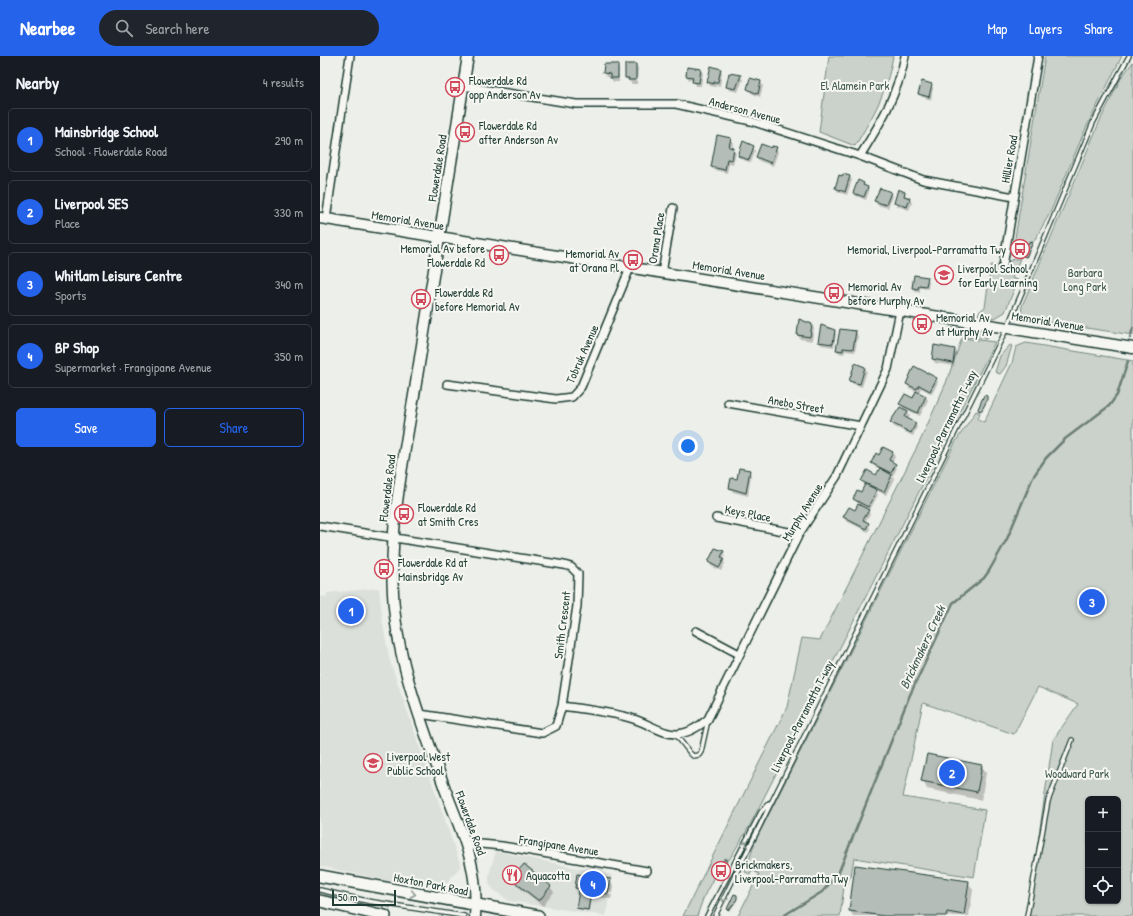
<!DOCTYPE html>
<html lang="en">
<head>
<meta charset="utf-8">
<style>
  :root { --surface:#171b24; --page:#20242c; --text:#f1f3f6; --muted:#9ea1a6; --line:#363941; --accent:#2563eb }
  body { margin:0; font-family:"Patrick Hand",sans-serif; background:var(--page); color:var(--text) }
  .controls { position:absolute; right:12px; bottom:12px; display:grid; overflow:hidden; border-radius:6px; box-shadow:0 1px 3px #0004 }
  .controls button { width:36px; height:36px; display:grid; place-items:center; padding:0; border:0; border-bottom:1px solid var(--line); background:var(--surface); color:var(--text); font:20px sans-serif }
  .scale { position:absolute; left:12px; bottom:10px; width:64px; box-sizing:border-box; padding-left:4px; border:2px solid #1f3d34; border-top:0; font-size:11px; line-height:14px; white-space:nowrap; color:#1f3d34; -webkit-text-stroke:3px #f6f6f2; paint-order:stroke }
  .you { position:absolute; left:368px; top:390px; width:14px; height:14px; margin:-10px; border:3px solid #fff; border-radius:50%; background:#1a73e8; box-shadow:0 0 0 6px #1a73e833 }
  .badge { display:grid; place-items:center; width:26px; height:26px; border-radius:50%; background:var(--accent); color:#fff; font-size:13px; font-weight:700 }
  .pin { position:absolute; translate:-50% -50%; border:2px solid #fff; box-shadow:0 1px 4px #0006 }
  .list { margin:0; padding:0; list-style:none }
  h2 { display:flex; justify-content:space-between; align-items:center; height:52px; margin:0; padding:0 16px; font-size:17px }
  h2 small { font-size:13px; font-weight:400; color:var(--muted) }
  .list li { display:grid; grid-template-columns:26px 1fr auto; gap:12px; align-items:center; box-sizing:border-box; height:64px; margin:0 8px 8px; padding:0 8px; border:1px solid var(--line); border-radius:6px }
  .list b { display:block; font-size:15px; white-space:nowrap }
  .list p { margin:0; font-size:13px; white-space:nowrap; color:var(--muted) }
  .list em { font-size:13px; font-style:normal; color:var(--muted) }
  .actions { display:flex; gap:8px; padding:12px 16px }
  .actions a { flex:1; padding:9px 0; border:1px solid var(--accent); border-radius:6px; text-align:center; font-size:14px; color:var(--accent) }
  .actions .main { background:var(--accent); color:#fff }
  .icon { flex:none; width:22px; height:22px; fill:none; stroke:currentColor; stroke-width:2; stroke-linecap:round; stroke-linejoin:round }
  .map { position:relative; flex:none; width:813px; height:860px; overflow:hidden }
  header { display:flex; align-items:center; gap:24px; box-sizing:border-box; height:56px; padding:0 20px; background:var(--accent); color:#fff }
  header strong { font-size:19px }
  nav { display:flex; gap:22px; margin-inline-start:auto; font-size:14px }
  .search { width:280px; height:36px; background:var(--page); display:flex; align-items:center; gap:10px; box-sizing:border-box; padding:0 14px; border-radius:22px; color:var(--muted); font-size:15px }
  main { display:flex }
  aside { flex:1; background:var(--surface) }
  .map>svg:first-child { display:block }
</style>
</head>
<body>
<header>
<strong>Nearbee</strong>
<div class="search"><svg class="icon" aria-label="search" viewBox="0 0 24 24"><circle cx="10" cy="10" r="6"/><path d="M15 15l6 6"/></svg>Search here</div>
<nav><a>Map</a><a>Layers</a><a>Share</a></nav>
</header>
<main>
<aside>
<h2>Nearby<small>4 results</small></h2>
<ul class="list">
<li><span class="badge">1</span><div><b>Mainsbridge School</b><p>School · Flowerdale Road</p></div><em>290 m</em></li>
<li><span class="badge">2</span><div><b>Liverpool SES</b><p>Place</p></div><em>330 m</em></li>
<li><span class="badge">3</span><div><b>Whitlam Leisure Centre</b><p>Sports</p></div><em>340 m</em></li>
<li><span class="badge">4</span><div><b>BP Shop</b><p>Supermarket · Frangipane Avenue</p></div><em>350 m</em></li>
</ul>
<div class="actions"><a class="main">Save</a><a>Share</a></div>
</aside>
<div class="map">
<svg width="813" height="860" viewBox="0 0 813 860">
  <rect width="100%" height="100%" fill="#edefea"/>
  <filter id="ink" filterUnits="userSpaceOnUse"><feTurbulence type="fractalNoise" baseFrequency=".025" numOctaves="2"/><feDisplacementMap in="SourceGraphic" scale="8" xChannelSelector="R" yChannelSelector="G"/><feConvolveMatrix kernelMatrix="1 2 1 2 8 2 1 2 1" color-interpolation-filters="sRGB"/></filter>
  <g filter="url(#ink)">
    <!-- built -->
    <path fill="#dce0db" d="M59,532l4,37 7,36 71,205 -19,22 -55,-7 -67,-15v-270l6,1 1,-4z
      M176,795l116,24 -6,41 -97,-15 -15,-11 -5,-6v-9z"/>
    <!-- green -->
    <path fill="#cbd2cc" stroke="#758880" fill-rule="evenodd" d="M509,0h64c-7,38 -18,57 -38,90l-36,-14z
      M725,0h77l-37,74 -35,83 -16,28 -6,1 -3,4 -13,32 6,2 -13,32 -10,6 -17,-3 1,-3 6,-5 6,-42 7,1v3l7,1 3,-8 6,-3h4l2,-6 -5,-4 -1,-5z
      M813,6v273l-100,-15 -10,-6 -2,1 1,-9 77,-183 22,-45z
      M630,271l38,6 -2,6 -36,-4z
      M642,282l33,4 -245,483 -21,35 -5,-2 -20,38 -7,20h-14l104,-209 15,-69 18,2 101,-201 25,-56z
      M706,287l107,18v555h-106l26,-176 25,-36 -40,-17 -24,47 -91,-31 -20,94 82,13 -11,67 -120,-19 -3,18 -7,11 -4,29h-102l21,-42 -7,-4 -2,4 -5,-2 10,-30 201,-401 20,-30 4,2 -2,6 6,3 28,-59 4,-16zM768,743h30v102h-30z
      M690,289l2,1 -6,20 -6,8 -5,-2 5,-16z"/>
    <!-- shadow -->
    <path fill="#0003" d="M297,9l2,4v13h-6l-2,-5h-5l-2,-4z
      M316,9l2,3 -1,16h-5l-6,-6z
      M391,11l9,2 2,4 -2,13 -4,-1v2l-6,-1 -2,-4z
      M381,14l2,3 -2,13h-5l-2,-6h-5l-2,-4z
      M409,18l12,2 2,4 -5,12 -9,-2 -2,-4z
      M441,26l2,4 -3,11 -9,-4 -3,-4z
      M611,29l2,3 -2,12 -9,-3 -3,-3z
      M411,83l2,4 -1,6 4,4 -3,11 -4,-1 -2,10 -13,-3 -2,-3z
      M433,91l2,4 -4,12 -10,-4 -2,-3z
      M456,92l2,4 -5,14 -14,-5 -2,-4z
      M530,121l2,3 -5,15 -9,-3 -2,-4z
      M544,128l5,7 -3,9 -10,-4 -2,-3z
      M585,136l1,6 4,1 2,4 -3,7 -12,-4 -2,-4z
      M570,137l2,3 -4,12 -11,-3 -2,-4z
      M712,187l1,1 -6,14 -3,-2z
      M607,222l2,4 -1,7 -8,-1v4l-5,-1 -2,-3z
      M480,264l11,4 3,4 -2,13 -12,-2 -2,-4z
      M501,270l13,5 2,3 -2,13 -13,-2 -2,-4z
      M536,276l2,4 -3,16 -10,-1 -1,3 -5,-1 -2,-3z
      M615,290l19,4 2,3 -2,13 -19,-3 -2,-4z
      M545,312l2,3 -5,16 -9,-3 -3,-4z
      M616,322l2,4 -6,12 -11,-6 -2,5 7,4 2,3 -8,16 -13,-6 3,5 -2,5 7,3 2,4 -4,9 -20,-10 -2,-4 13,-12 -3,-6 12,-5 4,-7 -8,-4 -2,-4z
      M666,341l1,5 -7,10 -1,-2z
      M563,392l10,5 2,4 -3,6 5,5 -4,8 -2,-1 3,4 -8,16 -11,-5 3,5 -8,15 -4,-2 4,6 -5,8 5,6 -2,4 -22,-11 -2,-4 11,-5 4,-8 -5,-5 8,-6 4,-8 -4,-4 15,-5 3,-7 -6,-3 -2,-4 7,-6z
      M429,415l2,4 -3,21 -15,-4 -3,-4z
      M403,496l2,4 -2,4 2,3 -4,8 -10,-5 -2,-4z
      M662,710l4,7 -5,27 -54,-11 -4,-8z
      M406,806l1,2 -8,13 -1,-5z
      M192,823l38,8 4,5 -11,14 -27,-21z
      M290,824l3,6 -1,7 -34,-5v2l34,5 -1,4 -20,-3 -2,15 -11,-2 1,-15 -3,-6z
      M648,826l5,8 -4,26h-116l-3,-5z
      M416,840l1,5 -7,10 -1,-2z"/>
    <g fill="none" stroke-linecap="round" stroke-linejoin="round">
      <!-- stream -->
      <path stroke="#6c7e77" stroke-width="2.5" d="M810,282l3,-10
        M463,860l39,-24 16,-18 71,-177 44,-94 31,-25 5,-7 18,-32 26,-62 13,-19 19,-19 44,-33 8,-11 11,-34"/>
    </g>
    <!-- building -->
    <path fill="#b4bdb8" stroke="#1f3d34" d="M284,8h14v14h-8v-4l-7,-1z
      M305,8h11v16h-8l1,-2h-4z
      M391,10l10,3 -3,13h-4v2l-7,-2z
      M367,11l14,2 -2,14 -7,-1 1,-5 -7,-1z
      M409,17l12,2 -5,14 -10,-2z
      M430,22l11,3 -3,13 -11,-5z
      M602,25l10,3 -3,13 -11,-3z
      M397,79l14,3 -2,9 5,1 -2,12 -5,-1 -2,11 -14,-3z
      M423,85l11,5 -5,14 -11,-4z
      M441,88l11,4v-2l5,1 -6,16 -15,-6z
      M523,118l7,2 -5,16 -10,-4 4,-13 3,1z
      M538,124l6,3 -1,2 5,2 -4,10 -11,-4z
      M560,132l11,4 -5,13 -12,-4z
      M578,133l7,3 -1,4 6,2 -3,9 -13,-4z
      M710,185l3,1 -7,15 -3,-1v-3z
      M594,219l14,2 -2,9 -7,-1 -1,4 -6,-1z
      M479,263l13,5 -2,13 -13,-2z
      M501,269l14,5 -2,14 -15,-2z
      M520,273l16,2 -3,18 -10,-1v3l-7,-1z
      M614,289l21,4 -2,14 -21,-4z
      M535,307l10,4 -5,17 -11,-3z
      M594,310l23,12 -7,13 -11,-6 -2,4 -11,-5z
      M596,335l10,5 -8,17 -19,-9 6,-10 8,4z
      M664,339l3,1v4l-5,10 -3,1 -1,-2z
      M580,351l8,4 -3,6 11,6 -5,10 -21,-11z
      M563,391l10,5 -4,8 7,4 -5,9 -20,-10 5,-10 3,2z
      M419,412l11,2 -4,23 -17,-5 2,-10 6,1z
      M560,412l12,7 -8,17 -23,-11 6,-11 9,5z
      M545,428l12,6 -9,17 -15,-8 4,-9 4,2z
      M538,448l11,6 -6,10 6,3 -3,6 -23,-12 6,-10 6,3z
      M395,492l9,3 -3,6 3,2 -5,9 -11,-6z
      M607,698l55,11 -5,27 -56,-11z
      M405,803l2,2 -8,15 -2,-4z
      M204,808l27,22 -12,15 -28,-22z
      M535,809l114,16 -5,34 -17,-3 -1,4h-62l-35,-5z
      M257,818l34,5 -3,15 -33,-6z
      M260,830l12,2 -4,22 -12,-2z
      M414,838l3,1v4l-8,11 -2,-1z"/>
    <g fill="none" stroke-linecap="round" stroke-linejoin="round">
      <!-- lane casing -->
      <g stroke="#1f3d34" stroke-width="6">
        <path id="lane" d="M356,679l14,18 3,3 6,-1 2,-3 7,-32
          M0,834l47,11 97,15
          M387,860l54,-104 8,-9
          M395,860l292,-588 86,-205 36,-67
          M707,860l21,-115 24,-61"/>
      </g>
      <!-- street casing -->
      <g stroke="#1f3d34" stroke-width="10">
        <path id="street" d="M143,30l113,18h100l75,17 109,35 63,24 91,17
          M540,100c20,-32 38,-62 45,-100
          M6,163l24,-163
          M683,210l35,-210
          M342,217l11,-65
          M127,328l109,15 16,-2 9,-10 49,-119
          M408,347l133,23
          M396,462l83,16
          M0,470l244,39 7,2 7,7 -1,32 -15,100 -6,20 -14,7 -122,-19
          M376,575l43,23
          M242,650c20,3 41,5 61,10 36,7 47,35 85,3l91,-185 38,-58 40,-84 11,-23 12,-58
          M147,790l14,-2 21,2 145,25"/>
      </g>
      <!-- secondary casing -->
      <g stroke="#1f3d34" stroke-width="13">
        <path id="secondary" d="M148,0c-17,109 -34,218 -52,327 -11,69 -27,140 -23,210 3,67 30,133 52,196 17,45 34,77 30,127
          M0,162l813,130"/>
      </g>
      <!-- primary casing -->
      <g stroke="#1f3d34" stroke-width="14">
        <path id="primary" d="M0,820l218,40
          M0,845l65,15"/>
      </g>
      <!-- lane -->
      <use href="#lane" stroke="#f6f6f2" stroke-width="3.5"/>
      <!-- street -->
      <use href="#street" stroke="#f6f6f2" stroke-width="7"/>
      <!-- secondary -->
      <use href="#secondary" stroke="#f6f6f2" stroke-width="10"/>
      <!-- primary -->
      <use href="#primary" stroke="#f6f6f2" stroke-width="11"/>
    </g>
    <!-- one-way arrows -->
    <defs><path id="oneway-chevron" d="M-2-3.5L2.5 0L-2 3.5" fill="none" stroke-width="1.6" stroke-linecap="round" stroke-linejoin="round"/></defs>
    <g stroke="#8a9a93">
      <use href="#oneway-chevron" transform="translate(425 788) rotate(-63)"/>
      <use href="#oneway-chevron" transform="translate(93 838) rotate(11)"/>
      <use href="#oneway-chevron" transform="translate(404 843) rotate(117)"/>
    </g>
  </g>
  <!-- icons -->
  <defs>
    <g id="bus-ring" transform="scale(1)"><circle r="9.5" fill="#f6f6f2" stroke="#d1495b" stroke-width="1.5"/><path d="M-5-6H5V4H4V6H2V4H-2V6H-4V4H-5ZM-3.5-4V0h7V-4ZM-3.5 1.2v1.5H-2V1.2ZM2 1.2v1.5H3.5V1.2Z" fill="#d1495b"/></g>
    <g id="school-ring" transform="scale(1)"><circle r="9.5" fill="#f6f6f2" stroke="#d1495b" stroke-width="1.5"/><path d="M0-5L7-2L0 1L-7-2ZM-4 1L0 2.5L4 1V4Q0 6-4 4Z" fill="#d1495b"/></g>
    <g id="restaurant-ring" transform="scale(1)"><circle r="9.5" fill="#f6f6f2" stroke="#d1495b" stroke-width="1.5"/><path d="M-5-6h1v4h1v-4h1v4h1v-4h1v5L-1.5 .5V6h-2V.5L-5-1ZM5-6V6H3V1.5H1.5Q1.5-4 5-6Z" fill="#d1495b"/></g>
  </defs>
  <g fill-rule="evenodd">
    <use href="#bus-ring" x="135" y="31"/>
    <use href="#bus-ring" x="145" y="76"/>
    <use href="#bus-ring" x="700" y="193"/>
    <use href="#bus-ring" x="179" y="199"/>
    <use href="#bus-ring" x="313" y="204"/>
    <use href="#school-ring" x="624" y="219"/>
    <use href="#bus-ring" x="514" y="237"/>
    <use href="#bus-ring" x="101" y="243"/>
    <use href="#bus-ring" x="602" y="268"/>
    <use href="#bus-ring" x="84" y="458"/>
    <use href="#bus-ring" x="64" y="513"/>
    <use href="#school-ring" x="53" y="707"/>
    <use href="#bus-ring" x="401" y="815"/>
    <use href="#restaurant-ring" x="192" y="819"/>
  </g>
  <g text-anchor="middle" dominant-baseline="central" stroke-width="4" stroke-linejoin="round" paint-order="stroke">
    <!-- poi labels -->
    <g font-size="12" fill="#1f3d34" stroke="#f6f6f2" text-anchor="start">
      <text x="149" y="24">Flowerdale Rd<tspan x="149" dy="14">opp Anderson Av</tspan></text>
      <text x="159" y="69">Flowerdale Rd<tspan x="159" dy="14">after Anderson Av</tspan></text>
      <text x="165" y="192" text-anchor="end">Memorial Av before<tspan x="165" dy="14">Flowerdale Rd</tspan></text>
      <text x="686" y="193" text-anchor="end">Memorial, Liverpool-Parramatta Twy</text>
      <text x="299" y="197" text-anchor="end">Memorial Av<tspan x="299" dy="14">at Orana Pl</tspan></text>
      <text x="638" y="212">Liverpool School<tspan x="638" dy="14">for Early Learning</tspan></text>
      <text x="528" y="230">Memorial Av<tspan x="528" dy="14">before Murphy Av</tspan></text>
      <text x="115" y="236">Flowerdale Rd<tspan x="115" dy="14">before Memorial Av</tspan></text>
      <text x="616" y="261">Memorial Av<tspan x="616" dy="14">at Murphy Av</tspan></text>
      <text x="98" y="451">Flowerdale Rd<tspan x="98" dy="14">at Smith Cres</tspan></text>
      <text x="78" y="506">Flowerdale Rd at<tspan x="78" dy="14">Mainsbridge Av</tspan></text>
      <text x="67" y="700">Liverpool West<tspan x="67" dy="14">Public School</tspan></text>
      <text x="415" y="808">Brickmakers,<tspan x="415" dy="14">Liverpool-Parramatta Twy</tspan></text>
      <text x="206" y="819">Aquacotta</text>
    </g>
    <!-- park labels -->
    <g font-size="12" fill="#415b52" stroke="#f6f6f2">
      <text x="535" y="29">El Alamein Park</text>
      <text x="765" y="216">Barbara<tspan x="765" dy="14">Long Park</tspan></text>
      <text x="757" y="717">Woodward Park</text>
    </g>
    <!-- street labels -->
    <g font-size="12" fill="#1f3d34" stroke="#f6f6f2">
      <text transform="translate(425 54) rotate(15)">Anderson Avenue</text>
      <text transform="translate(689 103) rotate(-80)">Hillier Road</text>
      <text transform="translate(117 112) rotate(-81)">Flowerdale Road</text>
      <text transform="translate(88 164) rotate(9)">Memorial Avenue</text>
      <text transform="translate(336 182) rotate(-81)">Orana Place</text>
      <text transform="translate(409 214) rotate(9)">Memorial Avenue</text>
      <text transform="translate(728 265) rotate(9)">Memorial Avenue</text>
      <text transform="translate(262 298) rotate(-66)">Tobruk Avenue</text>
      <text transform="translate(476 348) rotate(10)">Anebo Street</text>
      <text transform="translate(626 370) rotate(-64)">Liverpool–Parramatta T-way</text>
      <text transform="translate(67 432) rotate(-83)">Flowerdale Road</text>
      <text transform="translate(482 456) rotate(-58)">Murphy Avenue</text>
      <text transform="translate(428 457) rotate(11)">Keys Place</text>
      <text transform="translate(242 569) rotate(-83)">Smith Crescent</text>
      <text transform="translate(482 660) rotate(-63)">Liverpool–Parramatta T-way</text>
      <text transform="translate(151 767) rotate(70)">Flowerdale Road</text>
      <text transform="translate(239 789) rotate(9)">Frangipane Avenue</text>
      <text transform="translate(111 828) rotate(11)">Hoxton Park Road</text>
    </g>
    <!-- water labels -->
    <g font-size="13" font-style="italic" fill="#3f5850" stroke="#f6f6f2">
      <text transform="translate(602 591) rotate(-65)">Brickmakers Creek</text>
    </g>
  </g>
</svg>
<div class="controls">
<button>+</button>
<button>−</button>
<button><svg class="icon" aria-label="locate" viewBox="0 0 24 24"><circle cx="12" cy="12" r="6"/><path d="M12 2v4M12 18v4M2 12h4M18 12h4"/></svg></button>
</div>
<div class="scale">50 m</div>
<div class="you"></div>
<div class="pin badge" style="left:31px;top:555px">1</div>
<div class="pin badge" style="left:632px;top:717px">2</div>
<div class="pin badge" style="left:772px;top:546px">3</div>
<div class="pin badge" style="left:273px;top:828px">4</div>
</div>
</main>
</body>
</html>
